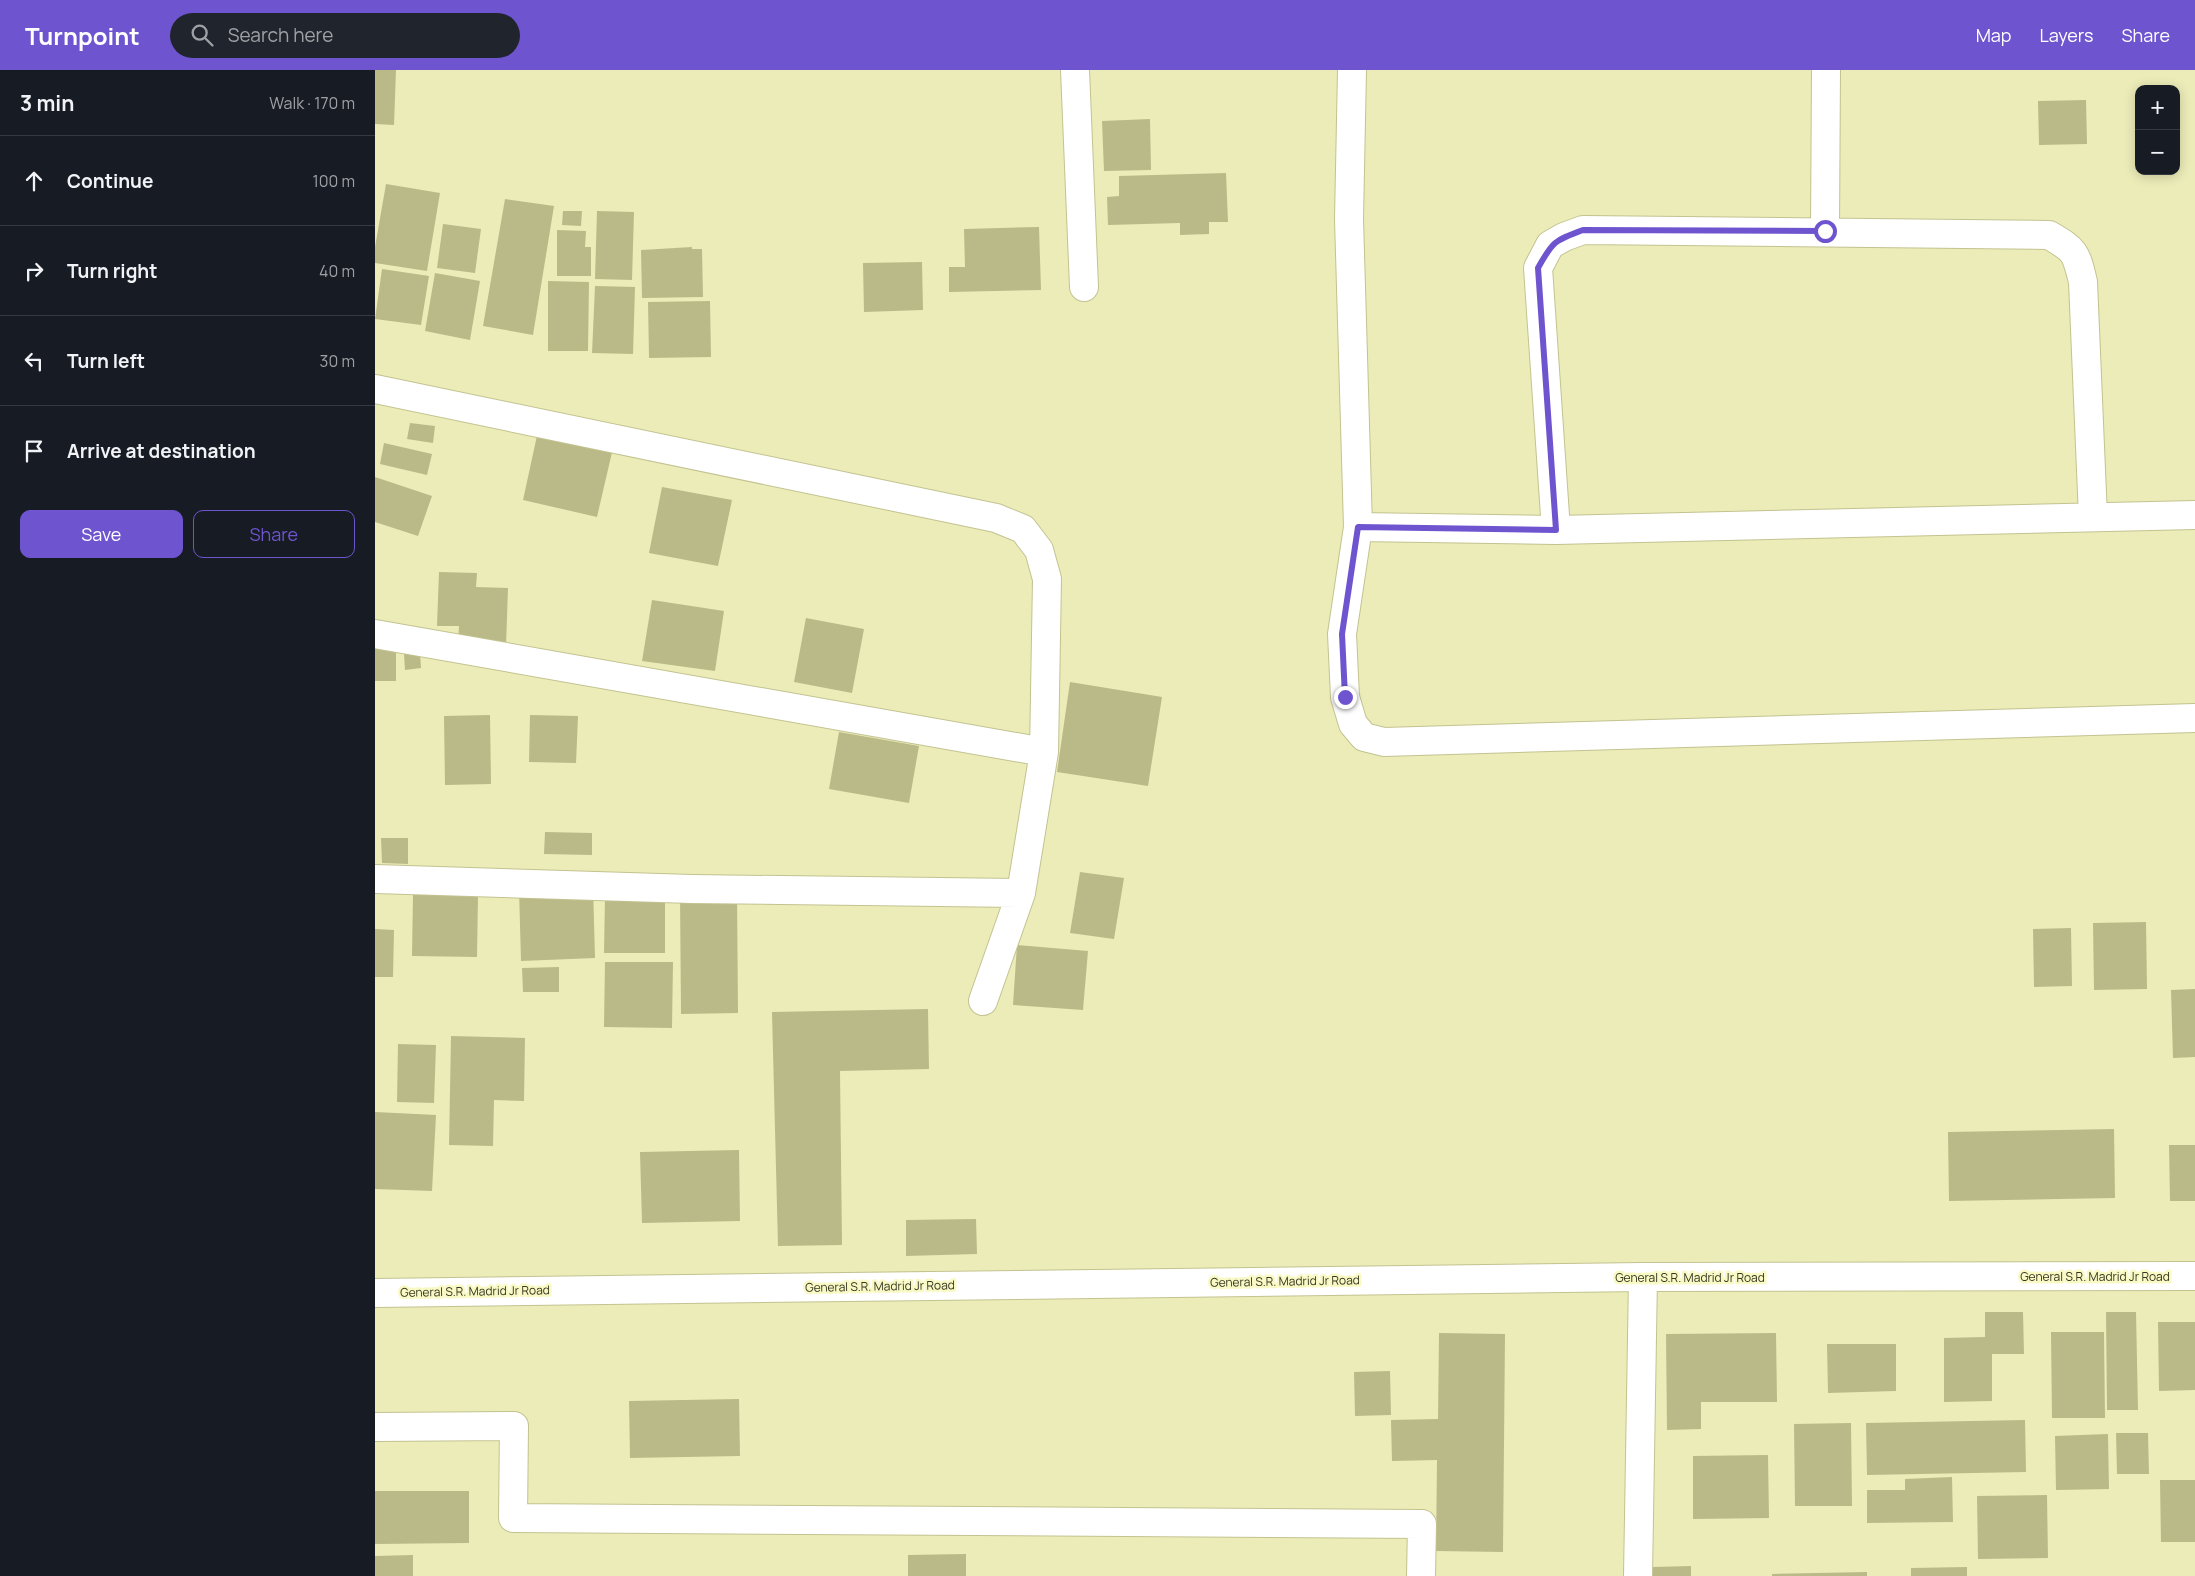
<!DOCTYPE html>
<html lang="en">
<head>
<meta charset="utf-8">
<style>
  :root { --surface:#171b24; --page:#20242c; --text:#f1f3f6; --muted:#9ea1a6; --line:#363941; --accent:#6e55cf }
  body { margin:0; font-family:Manrope,sans-serif; background:var(--page); color:var(--text) }
  .controls { position:absolute; right:15px; top:15px; display:grid; overflow:hidden; border-radius:10px; box-shadow:0 2px 12px #0003 }
  .controls button { width:45px; height:45px; display:grid; place-items:center; padding:0; border:0; border-bottom:1px solid var(--line); background:var(--surface); color:var(--text); font:25px sans-serif }
  .stop { position:absolute; width:15px; height:15px; margin:-11px; border:4px solid #6e55cf; border-radius:50%; background:#fff }
  .stop.end { background:#6e55cf; border-color:#fff; box-shadow:0 1px 5px #0008 }
  .list { margin:0; padding:0; list-style:none }
  h2 { display:flex; justify-content:space-between; align-items:center; height:65px; margin:0; padding:0 20px; font-size:21px }
  h2 small { font-size:16px; font-weight:400; color:var(--muted) }
  .list li { display:grid; grid-template-columns:32px 1fr auto; gap:15px; align-items:center; box-sizing:border-box; height:90px; padding:0 20px; border-top:1px solid var(--line) }
  .list b { display:block; font-size:19px; white-space:nowrap }
  .list em { font-size:16px; font-style:normal; color:var(--muted) }
  .actions { display:flex; gap:10px; padding:15px 20px }
  .actions a { flex:1; padding:11px 0; border:1px solid var(--accent); border-radius:10px; text-align:center; font-size:18px; color:var(--accent) }
  .actions .main { background:var(--accent); color:#fff }
  .icon { flex:none; width:28px; height:28px; fill:none; stroke:currentColor; stroke-width:2; stroke-linecap:round; stroke-linejoin:round }
  .map { position:relative; flex:none; width:1820px; height:1506px; overflow:hidden }
  header { display:flex; align-items:center; gap:30px; box-sizing:border-box; height:70px; padding:0 25px; background:var(--accent); color:#fff }
  header strong { font-size:24px }
  nav { display:flex; gap:28px; margin-inline-start:auto; font-size:18px }
  .search { width:350px; height:45px; background:var(--page); display:flex; align-items:center; gap:12px; box-sizing:border-box; padding:0 18px; border-radius:28px; color:var(--muted); font-size:19px }
  main { display:flex }
  aside { flex:1; background:var(--surface) }
  .map>svg:first-child { display:block }
</style>
</head>
<body>
<header>
<strong>Turnpoint</strong>
<div class="search"><svg class="icon" aria-label="search" viewBox="0 0 24 24"><circle cx="10" cy="10" r="6"/><path d="M15 15l6 6"/></svg>Search here</div>
<nav><a>Map</a><a>Layers</a><a>Share</a></nav>
</header>
<main>
<aside>
<h2>3 min<small>Walk · 170 m</small></h2>
<ul class="list">
<li><svg class="icon" aria-label="ahead" viewBox="0 0 24 24"><path d="M12 20V5M6 11l6-6 6 6"/></svg><div><b>Continue</b></div><em>100 m</em></li>
<li><svg class="icon" aria-label="right" viewBox="0 0 24 24"><path d="M7 20v-9h11M14 6l5 5-5 5"/></svg><div><b>Turn right</b></div><em>40 m</em></li>
<li><svg class="icon" aria-label="left" viewBox="0 0 24 24"><path d="M17 20v-9H6M10 6l-5 5 5 5"/></svg><div><b>Turn left</b></div><em>30 m</em></li>
<li><svg class="icon" aria-label="arrive" viewBox="0 0 24 24"><path d="M6 21V4h12l-3 4 3 4H6"/></svg><div><b>Arrive at destination</b></div></li>
</ul>
<div class="actions"><a class="main">Save</a><a>Share</a></div>
</aside>
<div class="map">
<svg width="1820" height="1506" viewBox="0 0 1820 1506">
  <rect width="100%" height="100%" fill="#ececb9"/>
  <!-- building -->
  <path fill="#baba88" d="M0,0h21l-2,55 -19,-1z
    M1711,30l1,44 -48,1 -1,-44z
    M775,49l1,51 -47,1 -2,-50z
    M851,103l2,49h-19v12l-29,1v-12l-72,2 -1,-28 12,-1v-20z
    M11,114l54,9 -13,78 -52,-8v-16z
    M130,129l49,7 -21,129 -50,-9z
    M188,141h19l-1,15 -19,-1z
    M222,141l37,1 -2,68 -37,-1z
    M68,154l38,5 -6,44 -38,-5z
    M664,157l2,63 -92,2v-25h16l-1,-38z
    M182,160l29,1 -1,16h6v29h-34z
    M317,177v2h10l1,48 -61,1 -1,-48z
    M547,192l1,48 -59,2 -1,-49z
    M7,199l47,7 -8,49 -46,-6z
    M60,203l45,8 -10,59 -45,-9z
    M173,211l41,1 -1,69h-40z
    M220,216l40,1 -2,67 -41,-1z
    M335,231l1,56 -62,1 -1,-56z
    M35,353l25,3 -2,17 -26,-4z
    M163,361l75,17 -16,69 -74,-17z
    M9,373l48,11 -5,21 -47,-11z
    M0,407l57,19 -14,40 -43,-14z
    M287,417l70,13 -14,66 -69,-13z
    M64,502l38,1 -1,14 32,1 -2,58 -48,-1 1,-19h-22z
    M277,530l72,11 -9,60 -73,-10z
    M431,548l58,11 -12,64 -58,-11z
    M0,575l21,1v35h-21z
    M45,583l1,15 -16,2 -1,-16z
    M695,612l92,15 -14,89 -91,-14z
    M115,645l1,69 -46,1 -1,-69z
    M155,645l48,1 -2,47 -47,-1z
    M464,662l80,14 -10,57 -80,-14z
    M170,762l47,1v22l-48,-1z
    M6,768h27v26l-26,-1z
    M705,802l44,6 -10,61 -44,-6z
    M218,816l2,72 -74,3 -2,-72z
    M38,825h65l-1,62 -65,-1z
    M305,825h57l1,118 -57,1z
    M230,827l60,1v55h-61z
    M1771,852l1,67 -53,1 -1,-67z
    M1696,858l1,58 -38,1 -1,-58z
    M0,859l19,1 -1,47h-18z
    M642,875l71,6 -5,59 -70,-5z
    M230,892h68l-1,66 -68,-1z
    M184,897v25h-36l-1,-24z
    M1820,919v68l-22,1 -2,-68z
    M553,939l1,60 -89,2 2,174 -64,1 -6,-234z
    M76,966l74,2 -1,63 -30,-1 -1,46 -44,-1z
    M23,974l38,1 -2,58 -37,-1z
    M0,1042l61,3 -4,76 -57,-2z
    M1739,1059l1,69 -166,3 -1,-69z
    M1794,1075h26v56h-25z
    M364,1080l1,71 -98,2 -2,-71z
    M601,1149l1,35 -71,2v-36z
    M1610,1242h38l1,42h-32v47l-48,1v-64l41,-1z
    M1731,1242h30l2,98h-31z
    M1783,1252h37v68l-36,1z
    M1676,1262h53l1,86h-53z
    M1064,1263l66,1 -2,218 -67,-1 1,-91 -45,1 -1,-41 47,-1z
    M1401,1263l1,69h-76v27l-34,1 -1,-96z
    M1452,1274h69v47l-68,2z
    M1015,1301l1,44 -36,1 -1,-44z
    M364,1329l1,57 -110,2 -1,-57z
    M1650,1350l1,52 -159,3 -1,-52z
    M1476,1353l1,83h-57l-1,-82z
    M1741,1363h32l1,41h-32z
    M1733,1364l1,55 -53,1 -1,-54z
    M1393,1385l1,63 -76,1v-63z
    M1577,1407l1,45 -86,1v-33h38v-11z
    M1785,1410h35v62h-34z
    M0,1421h94v52l-94,1z
    M1672,1425l1,63 -70,1 -1,-63z
    M591,1484v22h-58v-21z
    M38,1485v21h-38v-20z
    M1316,1496v10h-39v-9z
    M1592,1497v9h-56v-8z
    M1492,1502v4h-95v-2z"/>
  <g fill="none" stroke-linecap="round" stroke-linejoin="round">
    <!-- minor casing -->
    <g stroke="#c3c391" stroke-width="30">
      <path id="minor" d="M700,0l9,217
        M977,0l-3,149 9,308 -16,107 3,63 8,27 11,13 20,5 811,-24
        M1450,161l1,-161
        M0,319l621,129 27,11 16,21 8,29 -3,173 -23,141 -38,108
        M983,457l198,3 639,-15
        M1181,460l-18,-262 12,-23 14,-8 19,-7 466,5c26,15 27,17 34,47l10,235
        M0,564l669,118
        M0,809l317,10 329,4
        M0,1223l1268,-16 552,-1
        M0,1357l139,-1 -1,92 909,6 -1,52
        M1263,1506l5,-299"/>
    </g>
    <!-- minor -->
    <use href="#minor" stroke="#fff" stroke-width="28"/>
  </g>
  <g fill="none" stroke-linecap="round" stroke-linejoin="round">
    <!-- route -->
    <path stroke="#6e55cf" stroke-width="6" d="M970,627l-3,-63 16,-107 198,3 -18,-262c15,-27 16,-27 45,-38l242,1"/>
  </g>
  <g text-anchor="middle" dominant-baseline="central" stroke-width="5" stroke-linejoin="round" paint-order="stroke">
    <!-- street labels -->
    <g font-size="12" fill="#363622" stroke="#f9f9c5">
      <text x="1720" y="1206">General S.R. Madrid Jr Road</text>
      <text x="1315" y="1207">General S.R. Madrid Jr Road</text>
      <text transform="translate(910 1211) rotate(-1)">General S.R. Madrid Jr Road</text>
      <text transform="translate(505 1216) rotate(-1)">General S.R. Madrid Jr Road</text>
      <text transform="translate(100 1221) rotate(-1)">General S.R. Madrid Jr Road</text>
    </g>
  </g>
</svg>
<div class="controls">
<button>+</button>
<button>−</button>
</div>
<div class="stop" style="left:1450px;top:161px"></div>
<div class="stop end" style="left:970px;top:627px"></div>
</div>
</main>
</body>
</html>
